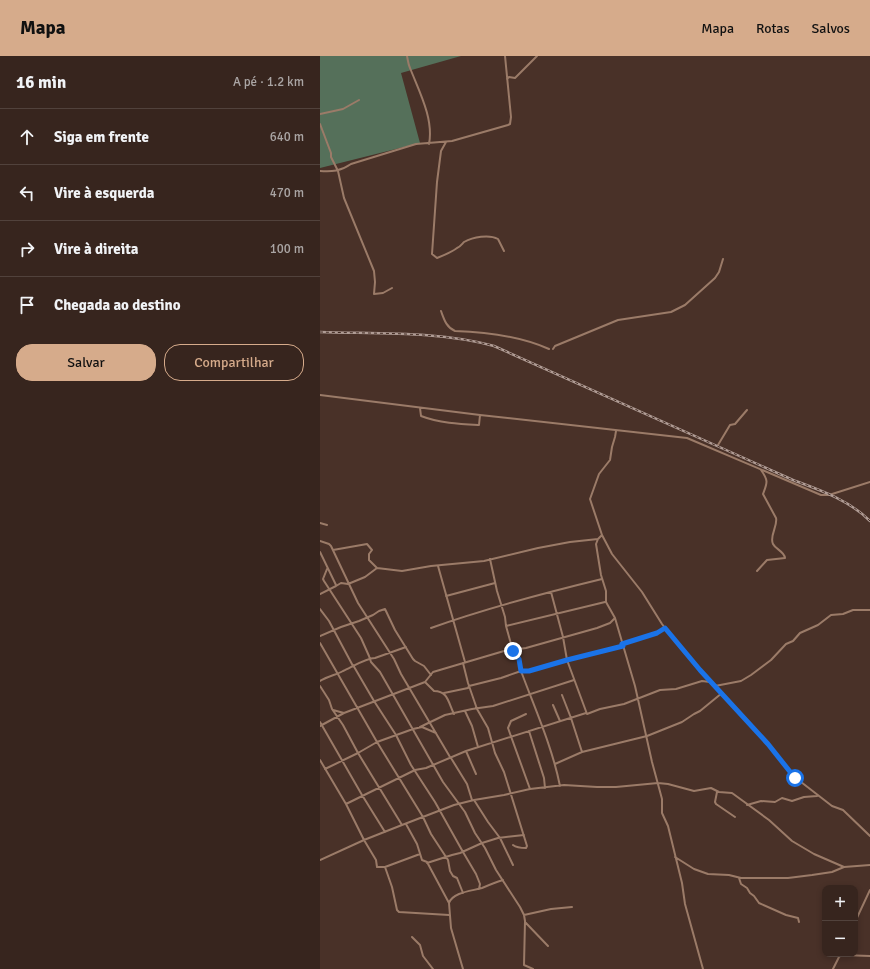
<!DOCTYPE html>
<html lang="pt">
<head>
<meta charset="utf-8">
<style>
  :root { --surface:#37251e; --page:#3e2d27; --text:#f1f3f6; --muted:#aaa5a4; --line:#51423c; --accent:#d6ab8b }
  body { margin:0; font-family:Signika,sans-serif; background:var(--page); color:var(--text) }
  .controls { position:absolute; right:12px; bottom:12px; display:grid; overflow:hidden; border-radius:8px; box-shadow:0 2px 6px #0003 }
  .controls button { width:36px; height:36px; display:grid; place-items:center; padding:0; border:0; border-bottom:1px solid var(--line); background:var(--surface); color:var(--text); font:20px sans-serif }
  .stop { position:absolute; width:12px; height:12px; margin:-9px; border:3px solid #1a73e8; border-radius:50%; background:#fff }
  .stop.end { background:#1a73e8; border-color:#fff; box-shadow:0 1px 4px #0008 }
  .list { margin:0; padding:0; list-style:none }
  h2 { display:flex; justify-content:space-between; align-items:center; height:52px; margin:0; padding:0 16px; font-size:17px }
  h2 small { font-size:13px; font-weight:400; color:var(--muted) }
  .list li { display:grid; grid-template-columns:26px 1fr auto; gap:12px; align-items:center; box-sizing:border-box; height:56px; padding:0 16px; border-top:1px solid var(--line) }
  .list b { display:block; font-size:15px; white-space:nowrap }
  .list em { font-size:13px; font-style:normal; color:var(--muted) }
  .actions { display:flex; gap:8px; padding:12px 16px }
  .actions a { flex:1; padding:9px 0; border:1px solid var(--accent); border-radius:16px; text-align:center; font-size:14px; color:var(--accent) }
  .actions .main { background:var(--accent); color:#111 }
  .icon { flex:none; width:22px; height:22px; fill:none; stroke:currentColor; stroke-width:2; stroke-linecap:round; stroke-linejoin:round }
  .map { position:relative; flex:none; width:550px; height:913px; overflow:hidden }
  header { display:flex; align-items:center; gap:24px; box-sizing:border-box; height:56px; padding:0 20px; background:var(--accent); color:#111 }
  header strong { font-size:19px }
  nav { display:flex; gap:22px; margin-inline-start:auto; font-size:14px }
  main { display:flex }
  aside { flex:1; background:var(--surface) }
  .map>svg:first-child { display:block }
</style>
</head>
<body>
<header>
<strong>Mapa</strong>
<nav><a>Mapa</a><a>Rotas</a><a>Salvos</a></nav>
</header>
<main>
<aside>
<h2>16 min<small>A pé · 1.2 km</small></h2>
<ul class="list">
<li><svg class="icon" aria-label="ahead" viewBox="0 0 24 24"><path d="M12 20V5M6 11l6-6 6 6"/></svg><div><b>Siga em frente</b></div><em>640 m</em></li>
<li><svg class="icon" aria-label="left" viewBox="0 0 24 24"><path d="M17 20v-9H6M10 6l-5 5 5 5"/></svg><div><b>Vire à esquerda</b></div><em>470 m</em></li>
<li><svg class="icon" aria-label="right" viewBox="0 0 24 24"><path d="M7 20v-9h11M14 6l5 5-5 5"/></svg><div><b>Vire à direita</b></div><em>100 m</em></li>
<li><svg class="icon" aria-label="arrive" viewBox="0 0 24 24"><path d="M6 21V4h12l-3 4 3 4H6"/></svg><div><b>Chegada ao destino</b></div></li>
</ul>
<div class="actions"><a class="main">Salvar</a><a>Compartilhar</a></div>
</aside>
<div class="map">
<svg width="550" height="913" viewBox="0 0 550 913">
  <rect width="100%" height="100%" fill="#493128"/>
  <!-- forest -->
  <path fill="#55705a" d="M0,0h141l-60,17 19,70 -100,25z"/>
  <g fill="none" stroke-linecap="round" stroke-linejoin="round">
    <!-- minor -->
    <path stroke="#9b7b68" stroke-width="2" d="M87,0c1,4 1,8 3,12 9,23 24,51 19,76
      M187,23l2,-2 6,1 22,-22
      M0,58l23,-5 16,-9
      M0,68l11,29v4l7,14 6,27 30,73 1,11 -1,12 9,-1 9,-5
      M126,86l-5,9 -4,31 -5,72 5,4c5,-2 15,-6 20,-10 3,-1 5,-4 7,-6 9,-5 25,-8 34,-3l6,12
      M0,115c12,1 21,0 31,-7l65,-20 36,-3 56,-16 2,-1 1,-7 -6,-61
      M121,255c3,8 5,16 14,20 31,1 65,5 94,18
      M233,293l2,-3 63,-26 53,-8 14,-7 30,-27 4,-6 4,-13
      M0,339l160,20 207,23 134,57h8l41,-13
      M100,352l1,8c18,7 39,8 58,9l1,-10
      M296,375l-1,6 -3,10 -2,13 -11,14 -9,25 12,36 10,19 30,38 20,32 12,16 25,30 69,74 24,31 40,31 11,4 27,26
      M398,389l12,-20 5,-1 12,-14
      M0,467l7,2
      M282,479l-4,4 -2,5 5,31 5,16v11l9,16 20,68 17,76 10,37v14l6,13 14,57 3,21 18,65
      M0,485l9,3 2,2 27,57 36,56 7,15 49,83
      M13,494l34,-6 5,6 -3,4v6l8,8
      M0,496l16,33
      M170,503l7,32 8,26 1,9 7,25 6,8 2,12h8l38,-11 56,-14
      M118,510l27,96
      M7,513l-4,10 1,2 37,57 8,18 2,6 9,10 63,110 22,30 10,21 10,15 11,22 24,37 4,8 1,6 -1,44 9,4
      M437,515l10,-11 18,-2c-1,-7 -9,-8 -12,-14 -4,-8 5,-18 3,-26l-13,-24c4,-11 6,-13 -2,-24
      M231,536l12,45 4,23 20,54 13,-5 24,-5 36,-14 16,-1 26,-8 8,1
      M0,538l16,-8 5,-3 7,1 17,-7 12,-9 25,3 29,-5 53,-5 54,-13 32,-6 28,-3
      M126,540l49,-13
      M0,553l9,12 24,45
      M186,570l99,-24
      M111,572c56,-20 113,-35 171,-49
      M0,580l21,-9 18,-6 14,-6 6,-4 6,-2 10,21 18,29 2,2 9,5 7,9
      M0,587l57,99 46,75 8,17 17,26 2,11 3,5 4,2 6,15
      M302,588l35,-11 8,-5
      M143,607l5,20 9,26 11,19 7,25 9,19 23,74 -1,2c-5,0 -9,0 -13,-3
      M33,609l21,36 22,34 15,30 24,37 28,50 13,22 4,10 -1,5
      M0,625c8,-5 16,-6 23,-10 9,-4 23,-13 32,-13l31,-11
      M105,626l9,9c14,0 14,11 20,23
      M0,630l9,14 3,9 11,16 15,28 44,72
      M395,630l26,-5 10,-6 20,-15 15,-16 7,-3 7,-8 18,-8 13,-10 12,-1 10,-4h17
      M124,637l24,-5 1,-2 32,-8 20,-7c14,38 31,75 39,115
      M242,639l9,23 11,34
      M233,649l7,16
      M13,654l11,3
      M145,655l7,15 6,21
      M206,658l-15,7 -3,7 22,61
      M0,666l42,73 23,37
      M0,670l24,-13 81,-31 8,-10 71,-21 22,-3 71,-20 13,-5 5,-5
      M100,671l25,-12 27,-6 21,-3 81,-26
      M209,675l15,47 1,10
      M146,695l10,23
      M131,702l16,26 5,16
      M0,704l26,44 18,36 12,20 1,7h8l35,-13
      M235,708l27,-12 65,-16 35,-14 12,-8 6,-3 22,-18
      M5,713l33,-16 19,-11 36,-13 9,-2 14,6
      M397,736l-2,10 1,2 19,13
      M154,744l14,22 12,16 13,27
      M26,748l69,-34 11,-2 40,-17 120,-38
      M427,749l14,-4 14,1 7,-4 10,3 12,-4 13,-1
      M86,768l11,20 5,16 5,2 22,41
      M355,801l19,12 14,5 21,1 12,3h47l24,-3 20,-3 12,-5
      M0,804l44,-20 38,-15 52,-20 20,-5 30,-5 26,-6 34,-4 33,2h19l42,-4 10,1 26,7 17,-3 8,4 13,1 37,27 23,21 22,13 30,13 26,-2
      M107,807l25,-8 8,-2 22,-10 16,-5 26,-3
      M65,811l7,20 5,23 2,2 50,3
      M419,822l2,6 6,4 3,5 4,3 5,7 27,12 12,3 1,4
      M204,859l27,-6 21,-2
      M205,866l23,24
      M535,866l15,-32
      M92,881l8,8 3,11 10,13
      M143,913l-12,-41 -2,-25c4,-11 23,-12 33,-15 7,-3 14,-6 21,-8
      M513,913l6,-12 3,-2 28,1"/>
    <!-- rail casing -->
    <g stroke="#b09c95" stroke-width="2.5">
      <path id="rail" d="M0,276c57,2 119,-1 174,14l299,134c27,10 56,20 77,41"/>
    </g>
    <!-- rail -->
    <use href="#rail" stroke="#3e271e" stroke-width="1" stroke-dasharray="3" stroke-linecap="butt"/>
  </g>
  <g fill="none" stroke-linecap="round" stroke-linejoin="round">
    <!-- route -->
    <path stroke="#1a73e8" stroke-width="5" d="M193,595l6,8 2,12h8l38,-11 56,-14 -1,-2 35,-11 8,-5 35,42 68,74 27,34"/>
  </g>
</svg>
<div class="controls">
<button>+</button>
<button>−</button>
</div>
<div class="stop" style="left:475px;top:722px"></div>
<div class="stop end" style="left:193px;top:595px"></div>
</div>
</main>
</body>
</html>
